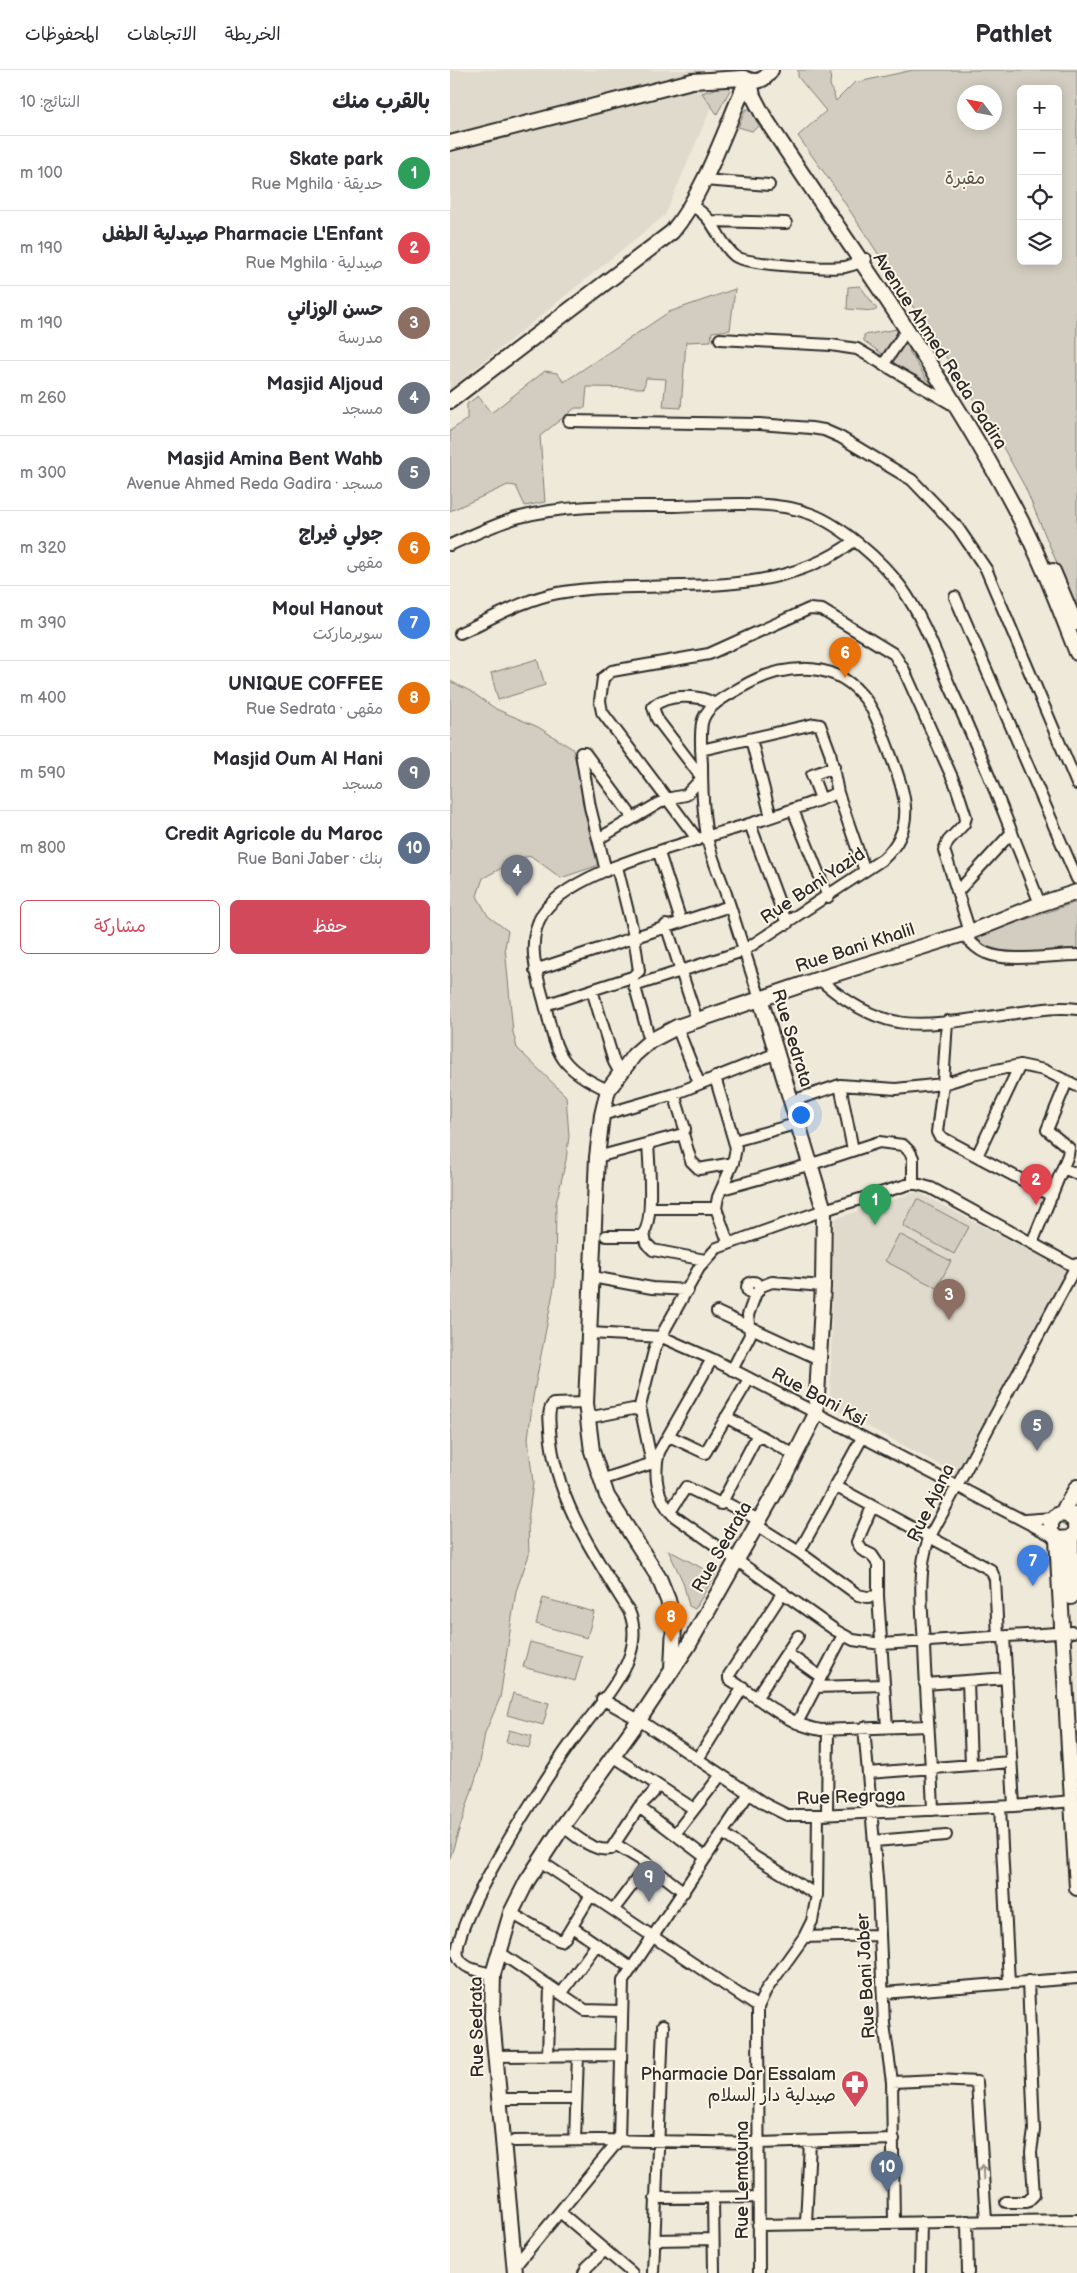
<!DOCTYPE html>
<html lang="ar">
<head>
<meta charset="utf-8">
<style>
  :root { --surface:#fff; --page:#f2f2f3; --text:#2b2b33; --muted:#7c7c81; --line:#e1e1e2; --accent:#d1495b }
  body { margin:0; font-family:"Balsamiq Sans","Playpen Sans Arabic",sans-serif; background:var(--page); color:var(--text); direction:rtl }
  .controls { position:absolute; right:15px; top:15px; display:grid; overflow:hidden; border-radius:8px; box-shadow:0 2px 12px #0003 }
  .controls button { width:45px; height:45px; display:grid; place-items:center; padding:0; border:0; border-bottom:1px solid var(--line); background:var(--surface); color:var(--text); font:25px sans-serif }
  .compass { position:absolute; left:507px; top:15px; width:45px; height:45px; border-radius:50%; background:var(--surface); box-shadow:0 2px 12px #0003; rotate:302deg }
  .you { position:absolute; left:350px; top:1044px; width:18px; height:18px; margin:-12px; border:4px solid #fff; border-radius:50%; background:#1a73e8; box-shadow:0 0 0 8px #1a73e833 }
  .badge { display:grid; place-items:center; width:32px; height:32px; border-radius:50%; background:var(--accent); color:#fff; font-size:16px; font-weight:700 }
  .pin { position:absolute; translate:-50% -41px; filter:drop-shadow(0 1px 2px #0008) }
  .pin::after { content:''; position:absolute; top:26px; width:18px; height:15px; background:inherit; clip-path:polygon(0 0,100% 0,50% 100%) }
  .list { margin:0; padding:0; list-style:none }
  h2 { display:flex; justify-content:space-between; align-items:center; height:65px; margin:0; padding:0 20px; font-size:21px }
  h2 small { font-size:16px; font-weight:400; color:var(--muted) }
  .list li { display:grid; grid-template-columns:32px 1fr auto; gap:15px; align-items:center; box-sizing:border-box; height:75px; padding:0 20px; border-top:1px solid var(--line) }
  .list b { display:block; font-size:19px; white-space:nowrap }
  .list p { margin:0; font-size:16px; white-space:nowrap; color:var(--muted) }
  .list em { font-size:16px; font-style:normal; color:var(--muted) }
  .actions { display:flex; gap:10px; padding:15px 20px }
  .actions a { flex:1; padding:11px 0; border:1px solid var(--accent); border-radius:8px; text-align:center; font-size:18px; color:var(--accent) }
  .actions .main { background:var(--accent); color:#fff }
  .icon { flex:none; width:28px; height:28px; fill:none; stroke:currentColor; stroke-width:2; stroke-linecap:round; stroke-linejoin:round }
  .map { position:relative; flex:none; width:627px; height:2203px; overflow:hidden; direction:ltr }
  header { display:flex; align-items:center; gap:30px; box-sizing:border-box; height:70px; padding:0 25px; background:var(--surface); border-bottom:1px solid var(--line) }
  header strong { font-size:24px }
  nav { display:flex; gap:28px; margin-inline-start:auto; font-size:18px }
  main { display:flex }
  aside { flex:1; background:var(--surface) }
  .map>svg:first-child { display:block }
</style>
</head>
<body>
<header>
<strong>Pathlet</strong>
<nav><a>الخريطة</a><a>الاتجاهات</a><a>المحفوظات</a></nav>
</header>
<main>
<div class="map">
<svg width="627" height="2203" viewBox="0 0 627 2203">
  <rect width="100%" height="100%" fill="#efe9da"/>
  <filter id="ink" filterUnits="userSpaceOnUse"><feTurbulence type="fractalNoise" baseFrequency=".02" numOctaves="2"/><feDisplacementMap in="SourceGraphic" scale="10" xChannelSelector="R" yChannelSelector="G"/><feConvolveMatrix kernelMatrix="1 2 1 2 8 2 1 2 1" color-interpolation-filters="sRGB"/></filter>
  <g filter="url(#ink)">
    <!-- built -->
    <path fill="#e0dacc" d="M0,0h250l3,4 8,34 -46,107 -215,174z
      M467,1122l150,78 -110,204 -127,-68 4,-187z"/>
    <!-- green -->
    <path fill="#d2cdc0" stroke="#7e7c76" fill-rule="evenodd" d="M348,0h33l-1,15 6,16 18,-18 59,-13h164v541l-52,-124 -35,-63 -157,-239 -35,-49 28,-25 -28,-34zM571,19h37v172h-37zM514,22h30v30h-30z
      M278,15l2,5 -13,24 -15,-21z
      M296,39h4l11,16 -9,6 -14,-4z
      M410,216l17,23 -3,2 -27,-2 1,-22z
      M285,219l-5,41 -18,2 -1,9 -25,1 -5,66 -18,-1 3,-28 -20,-1 -2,10 -57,-1 -2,21h-10l-35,28 5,66 -20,4 -9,-20 -8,-1 -58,26v-80l17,-12v-15l11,-8 13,17 54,-42 12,2 7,9 105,-70z
      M447,259v6l-12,21 -21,-15v-6z
      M455,270l6,9 -2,2 18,29 10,4 3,6 -4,2 -10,-5 -5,-9 -31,-15z
      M87,589l8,26 -47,15 -7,-27z
      M0,611l20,10 26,18 42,18 35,22 26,116 -38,13 -30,-22 -10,2 -38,20 -6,18 11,20 20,15 -3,16 8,85 4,16 49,48 3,40 -3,24 -10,44 -1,78 -22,115 -5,42 5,44 -5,37 1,35 -13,36 -16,107 -15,35 -6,35 -29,90z
      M627,832v46c-28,2 -79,12 -101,-8l3,-1 -1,-3z
      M467,1129l52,28 -15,27 -51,-28z
      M449,1164l52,27 -14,27 -52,-27z
      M218,1480l47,25 -20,34 -6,-3 -6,-24z
      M93,1528l51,14 -7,26 -51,-14z
      M80,1572l52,14 -7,25 -52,-14z
      M63,1623l36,10 -6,22 -36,-10z
      M59,1660l23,6 -3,12 -23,-6z"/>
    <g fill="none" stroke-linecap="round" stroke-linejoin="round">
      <!-- street casing -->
      <g stroke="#2b2b2b" stroke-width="14">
        <path id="street" d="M253,110l66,5
          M240,135c27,13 26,36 45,51 12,9 94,13 110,11 8,-2 15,-4 21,-8
          M262,151l74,2
          M270,269l111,6 26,4 96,56
          M433,295l23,-34
          M119,351l190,3 52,4 13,2 16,7 72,43 46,48 28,41 91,215
          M0,475c21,-9 43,-20 66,-27 51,-14 105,-12 158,-12 42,-1 97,-7 137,8 30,11 71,47 90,73 21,29 34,64 48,97 33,72 62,146 91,220
          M505,527l122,282
          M10,563c31,-14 64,-34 98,-40 99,-17 210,13 296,-52
          M301,669l20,78
          M251,680l113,-26 6,1 10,27 8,41 27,78
          M371,729l-9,-24 22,-8
          M343,740l35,87
          M300,754l37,100
          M148,769l68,-40 20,-4 16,-17 -45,-59 -4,-12c13,-13 46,-13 62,-3
          M248,770l-96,-128 -2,-11 3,-23 9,-7 97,-17 100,-45 13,1 72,44 10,16 52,116 10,31 -2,7 -16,17 -4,9 26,82
          M209,783l22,68
          M156,801l-16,-64 -9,-54h4l48,65
          M509,820l53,-58
          M216,855l31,95
          M512,863c8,8 14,16 24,20 23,10 66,2 91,2
          M85,900l195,-64
          M369,909c22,19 49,38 79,43 30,6 87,-5 118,-9 20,-3 41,-7 61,-4
          M183,910l17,61
          M184,916l109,-35 140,-92c37,-34 20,-70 5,-111 -7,-18 -13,-39 -27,-54 -31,-36 -83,-29 -121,-6 -13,8 -34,17 -38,35 -2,13 -1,28 0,41 0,24 1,49 5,72 3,20 14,41 20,61 11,33 21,67 33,101
          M142,920l22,72 5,9
          M95,935l87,-28 7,-6 -5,-35 -17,-69
          M497,951l-4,63 -6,48 2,4 113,60
          M227,957l22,56
          M265,1007l21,71 -3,15 -15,34 -2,11 12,34
          M390,1015l13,65
          M158,1020c-52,-23 -51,-38 -64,-89 -8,-28 -18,-62 -1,-88 30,-45 154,-72 206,-89 30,-9 59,-20 89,-31
          M342,1031l48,-16 56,4 47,-5 29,-9 48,-10 24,5 33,16
          M152,1045l72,-21 103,-41
          M233,1064l8,27 8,8 34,-6
          M284,1071l65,-18
          M527,1086l43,-91
          M147,1087l86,-23 2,-5 -11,-35
          M613,1098l14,6
          M272,1119l90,-25 67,-22 24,3 7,7 3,6v25
          M200,1138h66
          M194,1164l2,9 7,7 52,10
          M156,1166h35c14,-10 8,-75 7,-92
          M582,1173l36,-88 1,-7 -22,-18 20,-49
          M142,1207l60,11 36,2
          M297 1218a6 6 0 1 1 12 0a6 6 0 1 1-12 0Z
          M309,1217l13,-5 51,4
          M267,1242l102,47
          M140,1263l72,4 50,22 341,177
          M262,1289l-53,93c-6,23 -2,48 15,64l161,114 18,10 28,4 192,-12
          M282,1300l18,-35 -2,-20 8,-22
          M189,1340l16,-63 44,-79 18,-20 107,-38 89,-27 18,5 146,80
          M276,1347l69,38
          M137,1348l46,-9 8,2 11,53
          M219,1366l36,17 44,-74
          M151,1410l55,-18
          M385,1416l156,84 4,9 3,58
          M274,1432l35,18
          M422,1437l-15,35 5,8 10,5 6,9v32l9,131
          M220,1442l16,-25 35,17 36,-68
          M575,1450l28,-2
          M306,1455l43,27 59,43 9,2 11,-1
          M349,1482l63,-114
          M333,1522l-54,83v4c30,18 57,46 92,51l107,-4
          M554,1567l10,169
          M337,1583l34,24 -24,46
          M371,1607l22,-42
          M518,1612l3,82
          M475,1614l82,-6
          M366,1617l68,-2
          M307,1627l41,-61
          M152,1629l37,21 126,84 22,11h31l196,-9 59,-5
          M414,1657l14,163 6,134 8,58 2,140
          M163,1686l81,53
          M248,1689l45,-72
          M418,1703l143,-11
          M189,1737l66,50
          M550,1737l9,176
          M483,1740c-2,-55 -7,-110 -9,-165 -2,-36 -7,-73 5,-107l148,-274
          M377,1745l1,-85
          M113,1756c12,10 32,27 48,23l28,-42 14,-14 3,-7
          M273,1763l32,24 62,38
          M225,1764l45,-58
          M425,1771l71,-6
          M165,1774l33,20 36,28
          M90,1791l218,146
          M164,1839l34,-45
          M61,1843l49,28 5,-3 26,-43
          M122,1857l58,40
          M354,1867l75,-2
          M49,1882l86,58 35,1
          M43,1904c-12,-3 -30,-4 -35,-18 -8,-31 90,-182 113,-213 17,-24 51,-62 59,-88 5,-16 5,-30 -1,-44 -35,-56 -75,-114 -79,-181 0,-9 -3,-19 3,-26l33,-1
          M433,1923l194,-15
          M111,1924l36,-50
          M44,1986l127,-1
          M98,1986l2,-69
          M442,2012l46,-2 39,2 9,139
          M48,2029h77
          M125,2070l3,-85
          M64,2071l84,-1 161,3 135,-4
          M205,2128l103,-1
          M263,2128l1,75
          M556,2132h21l7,-7 -3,-43 3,-22 -6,-149
          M111,2143l71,60
          M517,2151l1,52
          M356,2153l4,-81
          M308,2155l319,-5
          M204,2170l59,-1
          M65,2196l104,-126 4,-159 126,-188
          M134,2203l3,-6 18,-17
          M203,2203l10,-247
          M309,2203l-1,-266 8,-17 38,-53 8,-16 5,-26 1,-80
          M470,2203l1,-51"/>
      </g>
      <!-- secondary casing -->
      <g stroke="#2b2b2b" stroke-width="18">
        <path id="secondary" d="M294,8c11,6 21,3 27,-8
          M300,11l3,15 10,19c85,131 180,257 253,396 24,45 42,94 61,142
          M0,73l242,-62 51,-3
          M0,331l222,-169c32,-38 54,-105 75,-152
          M603,501l22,52
          M612,1443l15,-26
          M626,1452l-10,-8 -9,1 -6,7v10l6,7 14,-1 5,-7 1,-17
          M621,1468v59
          M607,1469l20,349
          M222,1599l2,-44 -6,-25 -9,-22 -52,-82 -15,-45 -6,-48 11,-246 5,-42 6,-25 26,-35 16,-14 27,-14 142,-48 151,-47 70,-28 37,-12
          M65,2203l-23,-255 1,-44 18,-61 16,-32 36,-55 76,-106 49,-74 98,-173 30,-59 7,-128 1,-76 -64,-212"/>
      </g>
      <!-- street -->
      <use href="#street" stroke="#fcf5e5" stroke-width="10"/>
      <!-- secondary -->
      <use href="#secondary" stroke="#fcf5e5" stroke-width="14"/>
    </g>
    <!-- one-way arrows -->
    <defs><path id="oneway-shaft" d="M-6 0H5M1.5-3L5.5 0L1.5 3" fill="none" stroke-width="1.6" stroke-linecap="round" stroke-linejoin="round" transform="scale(1.25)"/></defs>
    <use stroke="#949088" href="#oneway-shaft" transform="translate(533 2102) rotate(-93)"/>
  </g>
  <!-- icons -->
  <defs>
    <g id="pharmacy-pin" transform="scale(1.4375)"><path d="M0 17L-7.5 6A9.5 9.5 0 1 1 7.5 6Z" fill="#d1495b" stroke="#fcf5e5"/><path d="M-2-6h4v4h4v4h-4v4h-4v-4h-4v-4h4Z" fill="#fff"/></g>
  </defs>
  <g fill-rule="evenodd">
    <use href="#pharmacy-pin" x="405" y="2014"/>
  </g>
  <g text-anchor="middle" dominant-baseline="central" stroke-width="4" stroke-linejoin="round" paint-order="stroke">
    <!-- park labels -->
    <g font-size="18" fill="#555450" stroke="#fcf5e5">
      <text x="515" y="108">مقبرة</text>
    </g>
    <!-- street labels -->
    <g font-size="18" fill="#2b2b2b" stroke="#fcf5e5">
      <text transform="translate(490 281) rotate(57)">Avenue Ahmed Reda Gadira</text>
      <text transform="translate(363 816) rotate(-34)">Rue Bani Yazid</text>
      <text transform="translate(405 878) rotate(-18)">Rue Bani Khalil</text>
      <text transform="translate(342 968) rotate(73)">Rue Sedrata</text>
      <text transform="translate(369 1327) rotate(28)">Rue Bani Ksi</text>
      <text transform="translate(481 1433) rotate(-64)">Rue Ajana</text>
      <text transform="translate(272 1477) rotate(-60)">Rue Sedrata</text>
      <text transform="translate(401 1727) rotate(-2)">Rue Regraga</text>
      <text transform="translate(416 1906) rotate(-93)">Rue Bani Jaber</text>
      <text transform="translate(27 1957) rotate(-91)">Rue Sedrata</text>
      <text transform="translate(292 2110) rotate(-90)">Rue Lemtouna</text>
    </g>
    <!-- poi labels -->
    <g font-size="18" fill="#2b2b2b" stroke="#fcf5e5" text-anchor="end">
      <text x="386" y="2004">Pharmacie Dar Essalam<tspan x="386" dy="21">صيدلية دار السلام</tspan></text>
    </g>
  </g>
</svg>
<div class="controls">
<button>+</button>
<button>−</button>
<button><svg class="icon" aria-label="locate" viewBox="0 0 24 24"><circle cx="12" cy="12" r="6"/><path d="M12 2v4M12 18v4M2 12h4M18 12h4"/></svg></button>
<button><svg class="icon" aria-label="layers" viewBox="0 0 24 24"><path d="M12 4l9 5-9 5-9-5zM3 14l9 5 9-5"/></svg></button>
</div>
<svg class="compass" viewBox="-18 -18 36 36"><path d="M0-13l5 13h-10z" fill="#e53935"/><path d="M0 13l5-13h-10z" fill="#7c7c81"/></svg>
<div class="you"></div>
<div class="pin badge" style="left:425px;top:1155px;background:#2e9e5b">1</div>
<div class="pin badge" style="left:586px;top:1135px;background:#e0444e">2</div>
<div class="pin badge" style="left:499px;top:1250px;background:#8d6e63">3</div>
<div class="pin badge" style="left:67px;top:826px;background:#6b7280">4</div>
<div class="pin badge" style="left:587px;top:1381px;background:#6b7280">5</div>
<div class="pin badge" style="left:395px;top:608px;background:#e8710a">6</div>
<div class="pin badge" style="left:583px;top:1516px;background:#3f7fe0">7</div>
<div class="pin badge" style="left:221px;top:1572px;background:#e8710a">8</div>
<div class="pin badge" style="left:199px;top:1832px;background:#6b7280">9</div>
<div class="pin badge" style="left:437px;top:2122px;background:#5c6f8a">10</div>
</div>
<aside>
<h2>بالقرب منك<small>النتائج: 10</small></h2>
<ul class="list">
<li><span class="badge" style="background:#2e9e5b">1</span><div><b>Skate park</b><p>حديقة · Rue Mghila</p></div><em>100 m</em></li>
<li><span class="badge" style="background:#e0444e">2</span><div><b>Pharmacie L'Enfant صيدلية الطفل</b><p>صيدلية · Rue Mghila</p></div><em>190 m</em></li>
<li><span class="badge" style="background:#8d6e63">3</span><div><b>حسن الوزاني</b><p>مدرسة</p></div><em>190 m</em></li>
<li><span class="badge" style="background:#6b7280">4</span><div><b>Masjid Aljoud</b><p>مسجد</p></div><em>260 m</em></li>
<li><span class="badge" style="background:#6b7280">5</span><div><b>Masjid Amina Bent Wahb</b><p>مسجد · Avenue Ahmed Reda Gadira</p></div><em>300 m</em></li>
<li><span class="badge" style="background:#e8710a">6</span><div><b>جولي فيراج</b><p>مقهى</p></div><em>320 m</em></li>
<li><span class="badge" style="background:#3f7fe0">7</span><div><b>Moul Hanout</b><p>سوبرماركت</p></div><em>390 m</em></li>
<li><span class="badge" style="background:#e8710a">8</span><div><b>UNIQUE COFFEE</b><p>مقهى · Rue Sedrata</p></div><em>400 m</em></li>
<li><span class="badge" style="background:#6b7280">9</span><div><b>Masjid Oum Al Hani</b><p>مسجد</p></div><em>590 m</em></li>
<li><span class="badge" style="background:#5c6f8a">10</span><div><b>Credit Agricole du Maroc</b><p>بنك · Rue Bani Jaber</p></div><em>800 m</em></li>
</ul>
<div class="actions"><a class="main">حفظ</a><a>مشاركة</a></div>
</aside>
</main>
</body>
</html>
